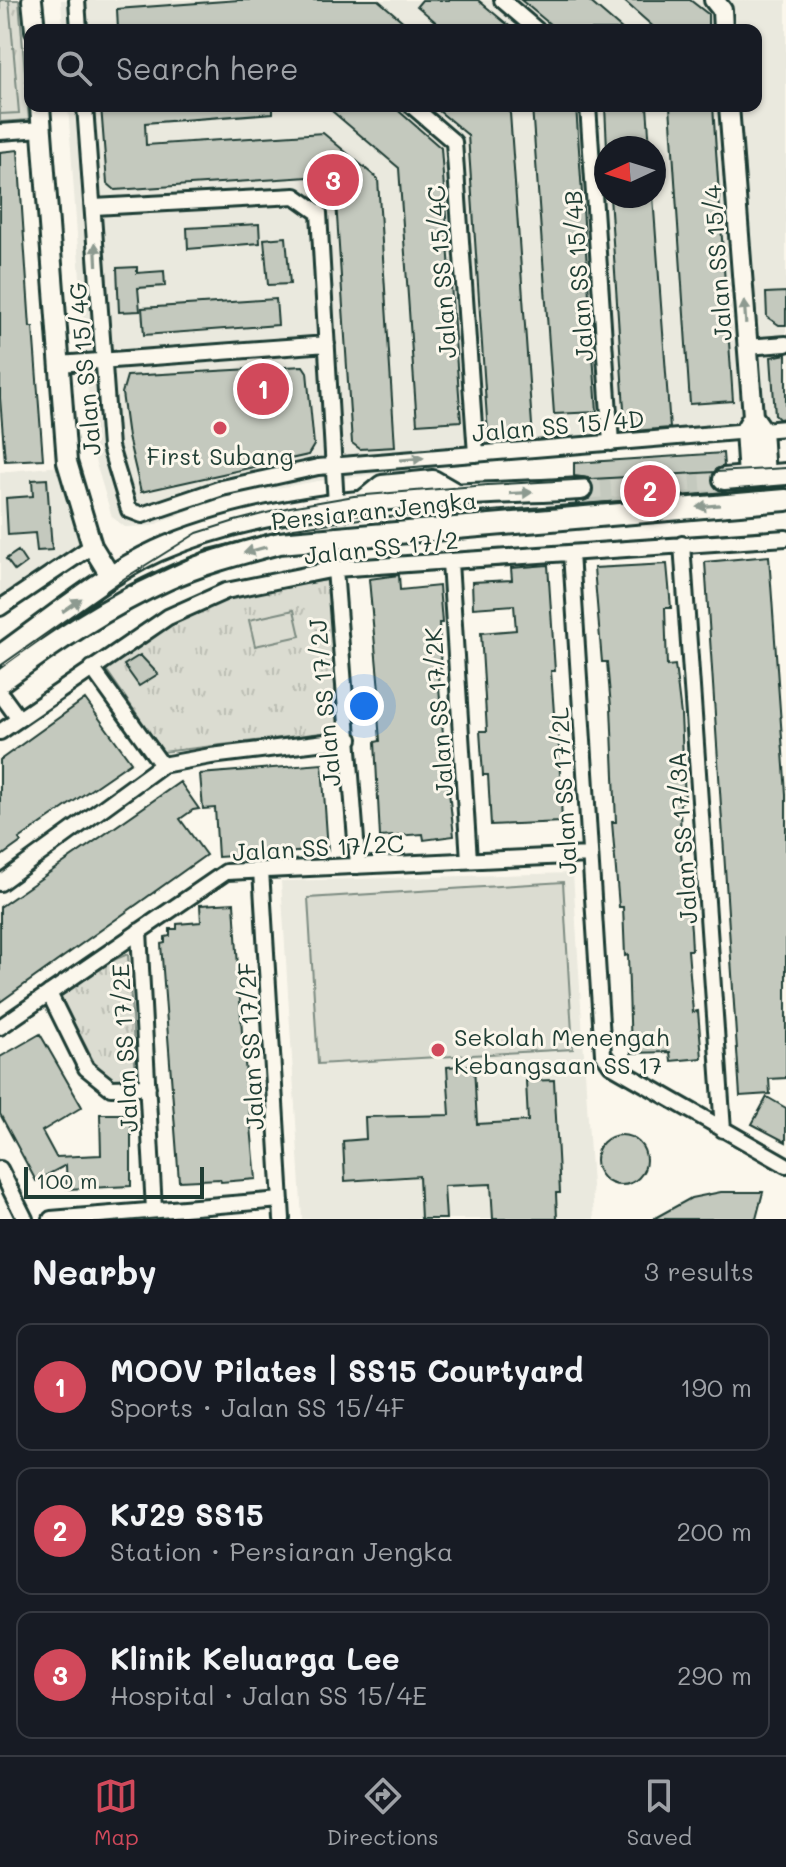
<!DOCTYPE html>
<html lang="en">
<head>
<meta charset="utf-8">
<style>
  :root { --surface:#171b24; --page:#242831; --text:#f1f3f6; --muted:#9ea1a6; --line:#363941; --accent:#d1495b }
  body { margin:0; font-family:Mali,sans-serif; background:var(--page); color:var(--text) }
  .compass { position:absolute; left:594px; top:136px; width:72px; height:72px; border-radius:50%; background:var(--surface); box-shadow:0 2px 6px #0004; rotate:266deg }
  .scale { position:absolute; left:24px; bottom:20px; width:180px; box-sizing:border-box; padding-left:8px; border:4px solid #1f3d34; border-top:0; font-size:22px; line-height:28px; white-space:nowrap; color:#1f3d34; -webkit-text-stroke:6px #fbf7ec; paint-order:stroke }
  .you { position:absolute; left:364px; top:706px; width:28px; height:28px; margin:-20px; border:6px solid #fff; border-radius:50%; background:#1a73e8; box-shadow:0 0 0 12px #1a73e833 }
  .badge { display:grid; place-items:center; width:52px; height:52px; border-radius:50%; background:var(--accent); color:#fff; font-size:26px; font-weight:700 }
  .pin { position:absolute; translate:-50% -50%; border:4px solid #fff; box-shadow:0 2px 8px #0006 }
  .list { margin:0; padding:0; list-style:none }
  h2 { display:flex; justify-content:space-between; align-items:center; height:104px; margin:0; padding:0 32px; font-size:34px }
  h2 small { font-size:26px; font-weight:400; color:var(--muted) }
  .list li { display:grid; grid-template-columns:52px 1fr auto; gap:24px; align-items:center; box-sizing:border-box; height:128px; margin:0 16px 16px; padding:0 16px; border:2px solid var(--line); border-radius:16px }
  .list b { display:block; font-size:30px; white-space:nowrap }
  .list p { margin:0; font-size:26px; white-space:nowrap; color:var(--muted) }
  .list em { font-size:26px; font-style:normal; color:var(--muted) }
  .icon { flex:none; width:44px; height:44px; fill:none; stroke:currentColor; stroke-width:2; stroke-linecap:round; stroke-linejoin:round }
  .map { position:relative; flex:none; width:786px; height:1219px; overflow:hidden }
  .search { position:absolute; background:var(--surface); box-shadow:0 2px 6px #0004; left:24px; right:24px; top:24px; height:88px; display:flex; align-items:center; gap:20px; box-sizing:border-box; padding:0 28px; border-radius:16px; color:var(--muted); font-size:30px }
  .sheet { height:536px; background:var(--surface) }
  nav { display:flex; justify-content:space-around; align-items:center; box-sizing:border-box; height:112px; border-top:2px solid var(--line); background:var(--surface); font-size:22px; color:var(--muted) }
  nav a { display:grid; justify-items:center; gap:4px }
  nav .on { color:var(--accent) }
  .map>svg:first-child { display:block }
</style>
</head>
<body>
<div class="map">
<svg width="786" height="1219" viewBox="0 0 786 1219">
  <defs>
    <pattern id="grass-tufts" width="24" height="20" patternUnits="userSpaceOnUse" patternTransform="scale(2)"><rect width="24" height="20" fill="#dbdcd1"/><path d="M3 7l-1-3M5 7V3M7 7l1-3M15 17l-1-3M17 17v-4M19 17l1-3" fill="none" stroke="#bcbeb4"/></pattern>
  </defs>
  <rect width="100%" height="100%" fill="#fbf7ec"/>
  <filter id="ink" filterUnits="userSpaceOnUse"><feTurbulence type="fractalNoise" baseFrequency=".0125" numOctaves="2"/><feDisplacementMap in="SourceGraphic" scale="16" xChannelSelector="R" yChannelSelector="G"/><feConvolveMatrix kernelMatrix="1 2 1 2 8 2 1 2 1" color-interpolation-filters="sRGB"/></filter>
  <g filter="url(#ink)">
    <!-- built -->
    <path fill="#eae9de" fill-rule="evenodd" d="M61,0h725v434l-240,20 -228,27 -93,16 -74,29 -26,1 -13,-10 -20,-67 -24,-344h688v-76h-693zM606,148h48v48h-48z
      M60,466l24,80 -84,56v-130z
      M573,873l21,346h-292l-21,-338z"/>
    <!-- grass -->
    <path fill="url(#grass-tufts)" stroke="#7d8c82" stroke-width="2" d="M0,0h19l10,120 -29,2z
      M328,580l10,151 -175,21 -58,-84c19,-14 39,-33 61,-44 49,-26 107,-37 162,-44z
      M128,954l8,123 -23,3 -14,-8 -39,-75 51,-36z"/>
    <!-- pitch -->
    <path fill="#dbdcd1" stroke="#7d8c82" stroke-width="2" d="M0,0h9l10,113 -19,1z
      M294,610l6,26 -45,10 -6,-26z
      M563,882l10,167 -255,15 -10,-166z"/>
    <!-- building -->
    <path fill="#c4c9be" stroke="#1f3d34" stroke-width="2" d="M239,0h139l35,30h-295l-1,-21z
      M422,0h56l36,30h-69l-28,-24z
      M521,0h67l35,30h-66z
      M623,0h67l18,14v16h-51z
      M101,106h172v7l-128,10 1,22 177,-12 55,46 17,268 -35,2 -8,-6 -16,-242 -28,-24 -193,13 -8,-7z
      M326,106h67l48,42 20,273 -44,3 -18,-256z
      M433,106h68l9,7 23,326 -36,2 -9,-7 -20,-299z
      M532,106h44l21,306 -43,2z
      M605,106h42l3,42h-43z
      M670,106h43l20,295 -43,3z
      M18,150l12,177h3l10,132 -38,2 -5,-63v-246z
      M610,196h43l17,232 -36,3 -9,-7z
      M259,224l1,19 -72,6 -1,-21z
      M286,237l4,47 -22,1 -4,-46z
      M137,267v6l27,-2 1,15 -27,2 2,23 -21,1 -2,-44z
      M786,292v33h-7l-12,-8 -1,-24z
      M276,299l2,26 -134,10 -2,-27z
      M786,354v64l-7,1 -4,-4 -4,-58z
      M303,366l4,6 7,73 -6,10 -167,37 -13,-55 -6,-44 5,-17z
      M723,453l1,13 -8,3 -5,10 3,8 11,5 -149,13v-3l13,-3 5,-11 -6,-10 -14,-2v-13z
      M47,479l5,71 -15,1 -2,-18 -27,2 -2,-37 27,-2 -1,-16z
      M18,551l8,12 -11,8 -9,-12z
      M769,556l17,238v284l-17,1 1,15 -30,2 -35,-534z
      M667,564l4,44h-6l2,58 8,-1 6,50 4,86 -5,1 1,50 4,58 4,-1 2,21 1,20h-4l5,62 5,-1 4,47 -31,3 -1,-9 -39,1 -3,-98 -3,1 -2,-49h-4l-7,-85h4l-5,-115 -4,-45h-5l-8,-94z
      M548,565l7,106h-4l4,56h3l4,95 -71,3 -3,-50h-5l-3,-44h7l-6,-98 35,-3 -2,-25 -41,3 -1,-26 40,-2 -1,-12z
      M399,575l1,15 39,-4 3,37h-3l2,52h-3l5,59h3l1,40 7,62 -30,4 -1,-6 -43,3 -5,-95 5,-1 -4,-51h3l-10,-111z
      M140,655l18,19 -19,12 -15,-21z
      M85,699l46,63 -112,77 2,3 -21,15v-97z
      M322,764l6,86 -110,7 -3,-49 -12,1 -3,-35z
      M180,782l19,27 -6,1 -13,9 26,36 -206,147v-95z
      M234,903l8,129 14,147 -35,3 -1,-3 -41,2 -18,-237 4,-1v-6l5,-1v-7h7v-5l24,-2 -1,-17z
      M40,1034l42,73 -40,24 14,26 45,-2 -1,-41h31v72l-64,3 -1,-24 -30,16 -36,-67v-57z
      M474,1065l3,59 51,-3 -2,-40 28,-1 6,113h-4l1,26h-64l-2,-35 -47,2 2,33h-25l-2,-43 -74,5 -2,-40 23,-2 -1,-22 85,-2 -3,-48z
      M767,1097l19,11v34l-34,-18z
      M596 1160a25 25 0 1 1 50 0a25 25 0 1 1-50 0Z
      M721,1192h42l-7,27h-103l38,-21z"/>
    <g fill="none" stroke-linecap="round" stroke-linejoin="round">
      <!-- secondary-tunnel -->
      <path stroke="#cfd2c7" stroke-width="20" stroke-dasharray="20 10" stroke-linecap="butt" d="M581,489l143,-10"/>
      <!-- minor casing -->
      <g stroke="#1f3d34" stroke-width="20">
        <path id="minor" d="M77,0l2,30
          M502,0l35,30
          M85,106l25,341 19,63 13,5 80,-27 96,-21 468,-39
          M412,106l42,36 22,312
          M588,106l23,337
          M0,132l42,-3
          M94,207l201,-11 24,17 17,292
          M747,347l39,-3
          M59,364l268,-20
          M323,539l12,30 23,297
          M682,544l41,586
          M571,553l32,501 8,11 175,100
          M450,562l19,298
          M0,608l92,-62
          M92,668l70,97
          M0,693l19,26
          M0,732l168,-115 58,-26 109,-22 451,-31
          M261,870l21,349
          M0,883l162,-118 49,-9 139,-17
          M139,931l15,279
          M49,993l37,75 25,20 37,-1
          M0,1027l226,-155 363,-17
          M0,1169l25,50
          M51,1219l230,-19"/>
      </g>
      <!-- tertiary casing -->
      <g stroke="#1f3d34" stroke-width="24">
        <path id="tertiary" d="M32,0l3,30
          M714,0l8,10 1,20
          M40,106l27,356 25,84 19,31
          M729,106l24,310 9,13 3,47
          M748,477l-3,-47 8,-14"/>
      </g>
      <!-- secondary casing -->
      <g stroke="#1f3d34" stroke-width="26">
        <path id="secondary" d="M724,479l62,-5
          M361,503l21,-17 51,-5 26,15
          M0,656c48,-34 104,-81 157,-105 132,-58 283,-54 424,-62
          M0,682c53,-39 108,-76 168,-103 35,-16 74,-26 111,-36l507,-43"/>
      </g>
      <!-- minor -->
      <use href="#minor" stroke="#fbf7ec" stroke-width="14"/>
      <!-- tertiary -->
      <use href="#tertiary" stroke="#fbf7ec" stroke-width="18"/>
      <!-- secondary -->
      <use href="#secondary" stroke="#fbf7ec" stroke-width="20"/>
      <!-- tram -->
      <path stroke="#1f3d34" stroke-width="2" d="M131,586l78,-37 85,-21 73,-10 99,-5 320,-25
        M0,666l125,-88 72,-45 38,-12 55,-14 64,-11 134,-11 298,-17"/>
    </g>
    <!-- one-way arrows -->
    <defs><path id="oneway-solid" d="M-6-.8H1V-3.2L6.5 0L1 3.2V.8H-6Z" transform="scale(2)"/></defs>
    <g fill="#8d9a90">
      <use href="#oneway-solid" transform="translate(96 254) rotate(-93)"/>
      <use href="#oneway-solid" transform="translate(745 312) rotate(-94)"/>
      <use href="#oneway-solid" transform="translate(412 459) rotate(-5)"/>
      <use href="#oneway-solid" transform="translate(521 493) rotate(-3)"/>
      <use href="#oneway-solid" transform="translate(708 506) rotate(175)"/>
      <use href="#oneway-solid" transform="translate(255 550) rotate(165)"/>
      <use href="#oneway-solid" transform="translate(72 605) rotate(-35)"/>
    </g>
  </g>
  <!-- markers -->
  <g fill="#d1495b" stroke="#fbf7ec" stroke-width="3">
    <circle cx="220" cy="428" r="8"/>
    <circle cx="438" cy="1050" r="8"/>
  </g>
  <g text-anchor="middle" dominant-baseline="central" stroke-width="6" stroke-linejoin="round" paint-order="stroke">
    <!-- street labels -->
    <g font-size="24" fill="#1f3d34" stroke="#fbf7ec">
      <text transform="translate(717 263) rotate(-94)">Jalan SS 15/4</text>
      <text transform="translate(441 272) rotate(-94)">Jalan SS 15/4C</text>
      <text transform="translate(578 276) rotate(-94)">Jalan SS 15/4B</text>
      <text transform="translate(84 369) rotate(-95)">Jalan SS 15/4G</text>
      <text transform="translate(558 425) rotate(-5)">Jalan SS 15/4D</text>
      <text transform="translate(374 510) rotate(-6)">Persiaran Jengka</text>
      <text transform="translate(381 547) rotate(-6)">Jalan SS 17/2</text>
      <text transform="translate(324 703) rotate(-95)">Jalan SS 17/2J</text>
      <text transform="translate(438 712) rotate(-94)">Jalan SS 17/2K</text>
      <text transform="translate(563 791) rotate(-93)">Jalan SS 17/2L</text>
      <text transform="translate(682 838) rotate(-94)">Jalan SS 17/3A</text>
      <text transform="translate(318 847) rotate(-3)">Jalan SS 17/2C</text>
      <text transform="translate(250 1046) rotate(-93)">Jalan SS 17/2F</text>
      <text transform="translate(124 1048) rotate(-93)">Jalan SS 17/2E</text>
    </g>
    <!-- poi labels -->
    <g font-size="24" fill="#1f3d34" stroke="#fbf7ec">
      <text x="220" y="455">First Subang</text>
      <text x="454" y="1036" text-anchor="start">Sekolah Menengah<tspan x="454" dy="28">Kebangsaan SS 17</tspan></text>
    </g>
  </g>
</svg>
<svg class="compass" viewBox="-18 -18 36 36"><path d="M0-13l5 13h-10z" fill="#e53935"/><path d="M0 13l5-13h-10z" fill="#9ea1a6"/></svg>
<div class="scale">100 m</div>
<div class="you"></div>
<div class="pin badge" style="left:263px;top:389px">1</div>
<div class="pin badge" style="left:650px;top:491px">2</div>
<div class="pin badge" style="left:333px;top:180px">3</div>
<div class="search"><svg class="icon" aria-label="search" viewBox="0 0 24 24"><circle cx="10" cy="10" r="6"/><path d="M15 15l6 6"/></svg>Search here</div>
</div>
<section class="sheet">
<h2>Nearby<small>3 results</small></h2>
<ul class="list">
<li><span class="badge">1</span><div><b>MOOV Pilates | SS15 Courtyard</b><p>Sports · Jalan SS 15/4F</p></div><em>190 m</em></li>
<li><span class="badge">2</span><div><b>KJ29 SS15</b><p>Station · Persiaran Jengka</p></div><em>200 m</em></li>
<li><span class="badge">3</span><div><b>Klinik Keluarga Lee</b><p>Hospital · Jalan SS 15/4E</p></div><em>290 m</em></li>
</ul>
</section>
<nav>
<a class="on"><svg class="icon" aria-label="map" viewBox="0 0 24 24"><path d="M3 6l6-2 6 2 6-2v14l-6 2-6-2-6 2zM9 4v14M15 6v14"/></svg>Map</a>
<a><svg class="icon" aria-label="directions" viewBox="0 0 24 24"><path d="M12 3l9 9-9 9-9-9zM9 14v-3h6M13 9l2 2-2 2"/></svg>Directions</a>
<a><svg class="icon" aria-label="saved" viewBox="0 0 24 24"><path d="M7 4h10v16l-5-4-5 4z"/></svg>Saved</a>
</nav>
</body>
</html>
